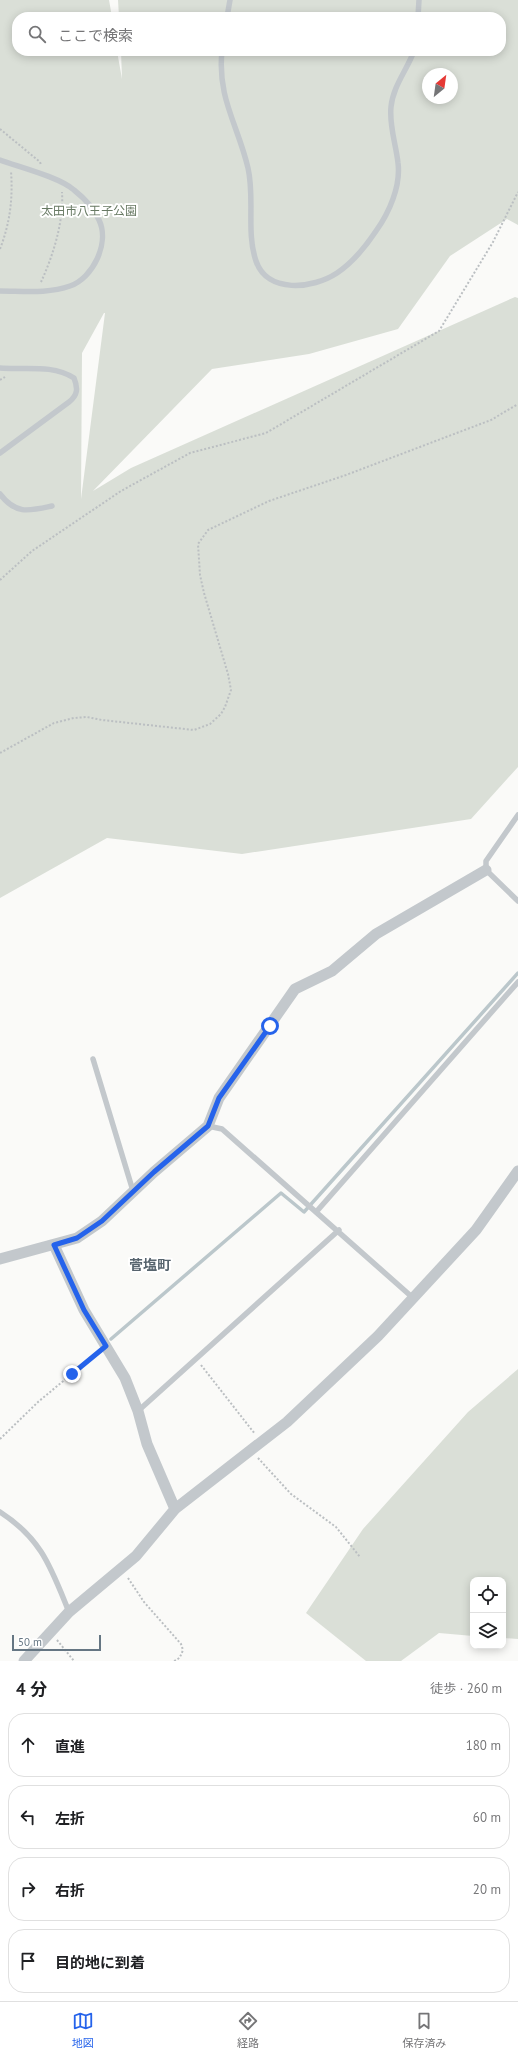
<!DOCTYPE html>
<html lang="ja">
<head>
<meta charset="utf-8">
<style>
  :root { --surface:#fff; --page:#f2f2f2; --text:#202124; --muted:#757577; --line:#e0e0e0; --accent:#2563eb }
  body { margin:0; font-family:"PT Sans","Noto Sans JP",sans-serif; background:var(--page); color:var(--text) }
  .controls { position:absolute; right:12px; bottom:12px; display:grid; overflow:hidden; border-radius:8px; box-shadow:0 2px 10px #0003 }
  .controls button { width:36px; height:36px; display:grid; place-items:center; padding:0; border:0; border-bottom:1px solid var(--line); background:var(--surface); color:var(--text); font:20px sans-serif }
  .compass { position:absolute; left:422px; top:68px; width:36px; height:36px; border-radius:50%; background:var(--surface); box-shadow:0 2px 10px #0003; rotate:29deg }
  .scale { position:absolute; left:12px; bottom:10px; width:89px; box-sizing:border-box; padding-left:4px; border:2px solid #657683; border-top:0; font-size:11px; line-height:14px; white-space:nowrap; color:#657683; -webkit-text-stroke:3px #fff; paint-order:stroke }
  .stop { position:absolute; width:12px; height:12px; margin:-9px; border:3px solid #2563eb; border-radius:50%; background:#fff }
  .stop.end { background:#2563eb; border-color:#fff; box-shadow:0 1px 4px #0008 }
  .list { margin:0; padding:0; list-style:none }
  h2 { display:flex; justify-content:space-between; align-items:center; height:52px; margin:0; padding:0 16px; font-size:17px }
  h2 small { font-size:13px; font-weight:400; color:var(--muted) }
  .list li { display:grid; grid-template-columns:26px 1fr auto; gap:12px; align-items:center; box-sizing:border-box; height:64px; margin:0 8px 8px; padding:0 8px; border:1px solid var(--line); border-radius:16px }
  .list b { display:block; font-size:15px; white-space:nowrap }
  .list em { font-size:13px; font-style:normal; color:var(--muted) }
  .icon { flex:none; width:22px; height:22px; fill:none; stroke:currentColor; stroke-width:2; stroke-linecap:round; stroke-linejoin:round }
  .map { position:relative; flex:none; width:518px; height:1661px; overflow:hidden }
  .search { position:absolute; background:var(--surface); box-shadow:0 2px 10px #0003; left:12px; right:12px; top:12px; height:44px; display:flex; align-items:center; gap:10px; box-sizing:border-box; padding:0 14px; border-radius:16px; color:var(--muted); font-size:15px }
  .sheet { height:340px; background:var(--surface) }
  nav { display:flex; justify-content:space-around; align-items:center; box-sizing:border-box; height:56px; border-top:1px solid var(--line); background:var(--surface); font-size:11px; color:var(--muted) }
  nav a { display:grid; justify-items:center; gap:2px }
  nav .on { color:var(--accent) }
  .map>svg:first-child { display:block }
</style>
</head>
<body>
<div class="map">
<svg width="518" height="1661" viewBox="0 0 518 1661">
  <rect width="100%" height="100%" fill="#fafaf8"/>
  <!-- green -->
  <path fill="#dadfd7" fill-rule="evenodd" d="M0,0h109l3,17h-95v34h100l5,28 -1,-28h380v-34h-382l-1,-17h400v225l-11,-6 -57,37 -52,73 -89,25 -97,15 -119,122 38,-23 384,-171 3,1v469l-47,52 -229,35 -135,-16 -107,60zM428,74h24v24h-24zM104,313h1l-24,186 1,-146z
    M518,1369v270l-15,-1v-58h-30v56l-34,-3 -38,28h-35l-60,-48 57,-84 105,-117z"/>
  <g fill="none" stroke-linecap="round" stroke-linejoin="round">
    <!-- stream -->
    <path stroke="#bbc7cb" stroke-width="3.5" d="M111,1339l170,-146 23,19 214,-239"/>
    <!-- path -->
    <path stroke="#bbbfc2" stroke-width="2" stroke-dasharray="2 2" stroke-linecap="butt" d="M0,129l40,33 1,3
      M0,249c10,-26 13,-50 11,-78
      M41,282c12,-26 23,-61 21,-90
      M0,380l5,-3
      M0,580l32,-29 89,-60 69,-38 76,-20 173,-102 54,-89 25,-50
      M0,753l54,-30 20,-5 13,-1 15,3 92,10 16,-6 11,-10 4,-7 6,-17 -3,-16 -24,-81 -4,-18 -2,-31 10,-14 61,-29 77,-26 145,-55 27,-16
      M201,1365l54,69
      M0,1439l38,-37 59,-49
      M258,1458l33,36 45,33 24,30
      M128,1578l16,24 37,42 2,6c-2,5 -3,9 -9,11
      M57,1640l17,21"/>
    <!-- service -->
    <path stroke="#c3c8cc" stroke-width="5.5" d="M227,17l3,-17
      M418,17l1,-17
      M222,51c-5,47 16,74 26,117 7,30 -2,64 8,93 11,33 57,28 81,12 15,-10 29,-27 39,-42 13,-18 25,-45 22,-68 -2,-19 -9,-37 -7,-56 2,-21 16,-37 23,-56
      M0,160c19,7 59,17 74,30 10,8 20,18 25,30 11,23 -6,58 -29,66 -22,8 -47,5 -70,5
      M0,368c25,2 52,-4 74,10 4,10 4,17 -5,24l-69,51
      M0,494c16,21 29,17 52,12
      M518,815l-32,46v9l32,31
      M93,1059l40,132
      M208,1126l14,3 190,168
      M317,1211l201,-229
      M138,1411l201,-181
      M0,1512c42,27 51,56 69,100"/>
    <!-- minor -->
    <path stroke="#c3c8cc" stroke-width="11" d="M54,1245l30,65 41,68 13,33 9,33 28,65
      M0,1259l77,-21 25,-17 52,-49 54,-46 11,-28 76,-109 37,-18 44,-37 110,-64
      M24,1661l45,-49 67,-56 39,-47 112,-87 91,-86 98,-106 42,-59"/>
  </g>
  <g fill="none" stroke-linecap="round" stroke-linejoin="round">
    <!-- route -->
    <path stroke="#2563eb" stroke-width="5" d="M72,1374l34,-28 -22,-36 -30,-65 23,-7 25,-17 52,-49 54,-46 11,-28 51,-72"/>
  </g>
  <g text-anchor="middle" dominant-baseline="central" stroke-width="4" stroke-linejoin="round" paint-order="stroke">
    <!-- park labels -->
    <g font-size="12" fill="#687a64" stroke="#fff">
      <text x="89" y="210">太田市八王子公園</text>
    </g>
    <!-- quarter labels -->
    <g font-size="14" font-weight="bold" fill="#57646e" stroke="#fff">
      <text x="150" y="1265">菅塩町</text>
    </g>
  </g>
</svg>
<div class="controls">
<button><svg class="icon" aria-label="locate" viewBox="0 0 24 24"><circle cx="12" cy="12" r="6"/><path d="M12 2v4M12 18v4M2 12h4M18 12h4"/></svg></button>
<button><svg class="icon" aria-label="layers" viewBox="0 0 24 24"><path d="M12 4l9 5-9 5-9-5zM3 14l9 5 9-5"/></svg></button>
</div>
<svg class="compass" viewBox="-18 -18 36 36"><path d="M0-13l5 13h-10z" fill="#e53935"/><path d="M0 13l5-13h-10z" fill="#757577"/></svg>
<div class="scale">50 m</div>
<div class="stop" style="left:270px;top:1026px"></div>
<div class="stop end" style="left:72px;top:1374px"></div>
<div class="search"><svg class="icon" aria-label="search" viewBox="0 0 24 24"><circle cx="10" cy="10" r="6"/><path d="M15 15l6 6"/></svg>ここで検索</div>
</div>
<section class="sheet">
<h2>4 分<small>徒歩 · 260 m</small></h2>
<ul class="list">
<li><svg class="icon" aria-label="ahead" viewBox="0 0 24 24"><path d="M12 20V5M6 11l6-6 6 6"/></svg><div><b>直進</b></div><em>180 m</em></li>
<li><svg class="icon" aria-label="left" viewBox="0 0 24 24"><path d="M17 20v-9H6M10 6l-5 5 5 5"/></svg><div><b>左折</b></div><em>60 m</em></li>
<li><svg class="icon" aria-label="right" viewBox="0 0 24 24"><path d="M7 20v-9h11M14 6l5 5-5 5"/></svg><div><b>右折</b></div><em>20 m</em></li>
<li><svg class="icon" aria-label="arrive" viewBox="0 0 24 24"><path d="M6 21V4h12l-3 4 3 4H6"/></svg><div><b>目的地に到着</b></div></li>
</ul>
</section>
<nav>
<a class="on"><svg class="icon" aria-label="map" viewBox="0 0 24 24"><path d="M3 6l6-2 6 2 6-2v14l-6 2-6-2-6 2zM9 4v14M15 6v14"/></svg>地図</a>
<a><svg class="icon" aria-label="directions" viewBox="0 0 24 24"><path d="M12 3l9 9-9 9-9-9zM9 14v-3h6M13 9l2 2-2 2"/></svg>経路</a>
<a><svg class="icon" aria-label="saved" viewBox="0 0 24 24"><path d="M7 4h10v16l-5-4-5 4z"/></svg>保存済み</a>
</nav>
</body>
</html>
